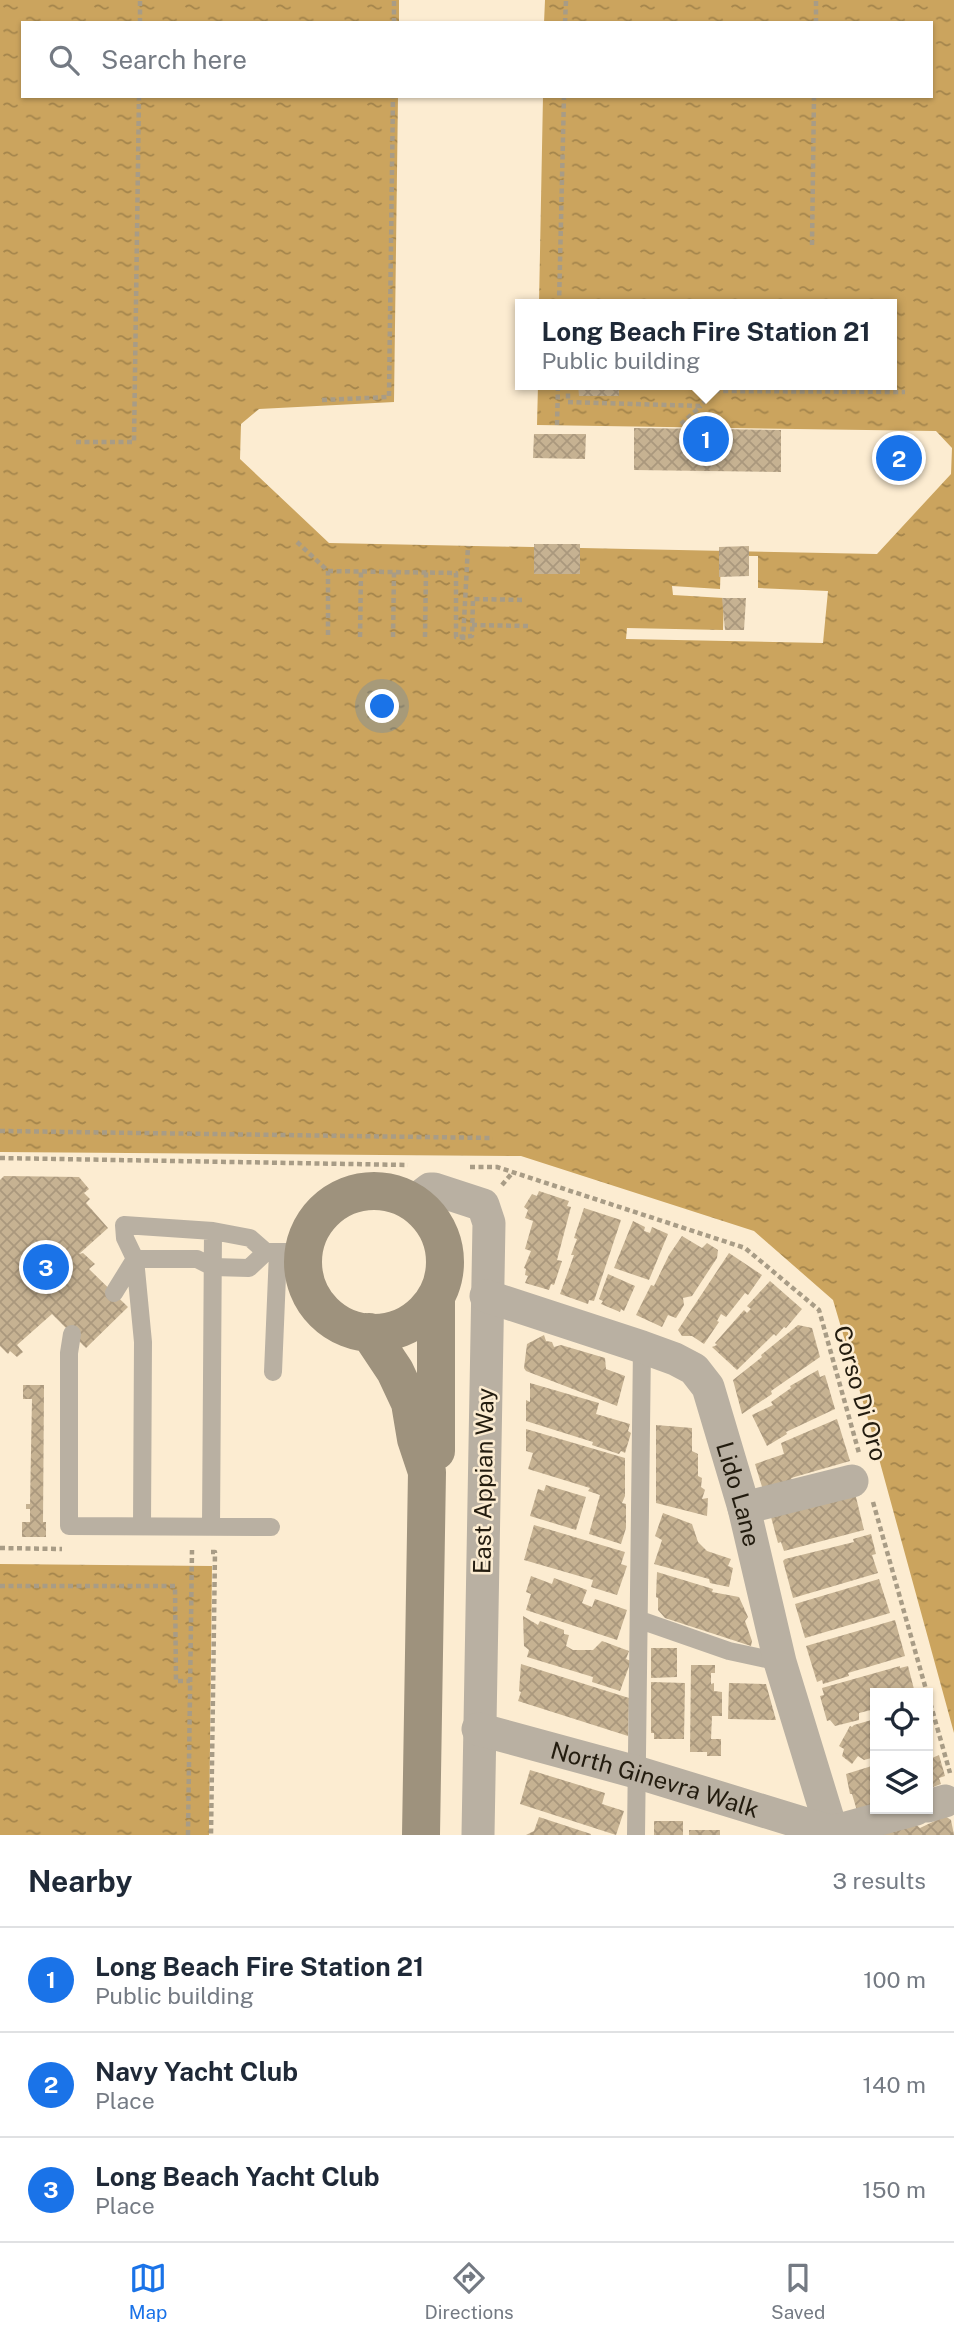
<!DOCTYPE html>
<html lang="en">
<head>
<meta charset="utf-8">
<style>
  :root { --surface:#fff; --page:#f2f2f3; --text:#1f2937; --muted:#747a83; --line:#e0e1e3; --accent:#1a73e8 }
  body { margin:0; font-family:"Public Sans",sans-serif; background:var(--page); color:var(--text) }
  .controls { position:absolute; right:21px; bottom:21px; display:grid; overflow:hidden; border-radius:0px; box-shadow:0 2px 5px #0004 }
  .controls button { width:63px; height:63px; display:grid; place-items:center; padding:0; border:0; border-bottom:2px solid var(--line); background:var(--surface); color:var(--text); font:35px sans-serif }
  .you { position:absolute; left:383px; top:707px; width:24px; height:24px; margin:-18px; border:5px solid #fff; border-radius:50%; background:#1a73e8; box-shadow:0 0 0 10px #1a73e833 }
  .badge { display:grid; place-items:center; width:46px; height:46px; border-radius:50%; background:var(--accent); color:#fff; font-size:23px; font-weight:700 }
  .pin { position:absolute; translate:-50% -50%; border:4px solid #fff; box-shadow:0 2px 7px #0006 }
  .popup { position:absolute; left:515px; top:299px; width:382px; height:91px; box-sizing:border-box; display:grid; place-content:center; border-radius:0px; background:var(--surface); filter:drop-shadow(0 2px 5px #0005); font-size:23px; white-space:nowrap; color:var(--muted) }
  .popup b { font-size:26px; color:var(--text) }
  .popup::after { content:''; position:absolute; left:50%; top:100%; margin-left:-14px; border:14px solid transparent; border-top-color:var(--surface) }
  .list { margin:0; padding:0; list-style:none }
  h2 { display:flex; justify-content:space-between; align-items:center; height:91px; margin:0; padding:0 28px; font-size:30px }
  h2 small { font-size:23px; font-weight:400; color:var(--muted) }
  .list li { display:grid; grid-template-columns:46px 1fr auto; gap:21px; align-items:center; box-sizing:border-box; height:105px; padding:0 28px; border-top:2px solid var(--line) }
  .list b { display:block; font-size:26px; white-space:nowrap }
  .list p { margin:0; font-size:23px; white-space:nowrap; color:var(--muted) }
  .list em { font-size:23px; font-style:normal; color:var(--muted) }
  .icon { flex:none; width:38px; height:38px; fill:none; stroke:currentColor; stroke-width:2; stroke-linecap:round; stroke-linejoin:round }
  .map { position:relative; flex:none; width:954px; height:1835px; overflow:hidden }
  .search { position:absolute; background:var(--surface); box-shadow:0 2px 5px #0004; left:21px; right:21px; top:21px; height:77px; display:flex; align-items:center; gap:18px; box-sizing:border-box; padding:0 24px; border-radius:0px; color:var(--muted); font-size:26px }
  .sheet { height:406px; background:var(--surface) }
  nav { display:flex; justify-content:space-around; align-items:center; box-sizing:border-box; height:98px; border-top:2px solid var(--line); background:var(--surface); font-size:19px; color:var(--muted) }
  nav a { display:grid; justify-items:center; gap:4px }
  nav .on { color:var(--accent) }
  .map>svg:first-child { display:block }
</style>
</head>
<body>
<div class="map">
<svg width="954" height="1835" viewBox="0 0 954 1835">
  <defs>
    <pattern id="water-ripples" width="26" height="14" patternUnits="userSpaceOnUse" patternTransform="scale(1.75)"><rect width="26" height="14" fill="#cba45e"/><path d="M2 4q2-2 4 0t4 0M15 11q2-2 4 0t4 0" fill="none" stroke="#a4854c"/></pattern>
    <pattern id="building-cross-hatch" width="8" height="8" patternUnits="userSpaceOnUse" patternTransform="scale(1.75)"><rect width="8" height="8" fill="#c6b292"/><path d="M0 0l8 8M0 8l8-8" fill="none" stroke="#aa987d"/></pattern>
  </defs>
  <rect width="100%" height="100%" fill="#fcecd1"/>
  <!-- water -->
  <path fill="url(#water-ripples)" d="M0,0h399v23h-376v73h375l-4,306 -135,7 -18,15 -1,35 89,84 548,11 74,-80 1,-26 -16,-17 -399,-6 1,-40h354v-81h-353l4,-208h388v-73h-387l1,-23h409v1733l-84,-307 -37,-126 -79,-69 -233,-75 -521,-4z
    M0,1564l212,2 -3,269h-209z"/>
  <!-- pier -->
  <path fill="#fcecd1" d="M721,556h37v32l70,3 -5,52 -197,-4 1,-11 96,2 1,-32 -51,-3 -1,-9 48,3z"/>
  <!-- building -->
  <path fill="url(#building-cross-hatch)" d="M578,385h41v11h-40z
    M634,428l147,2v42l-147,-2z
    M534,434h52l-1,25 -52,-1z
    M895,436h9v7l11,1v29h-32v-30h12z
    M534,544h46v30h-46z
    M749,546v30l-30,1v-30z
    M722,598h24l-2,32h-19z
    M4,1176l75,1 10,12 -5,4 6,6 -4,4 22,25 -29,26 4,-1 12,11 -6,5 39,38 -42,41 -34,-34 -35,31 6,7 -6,5 -7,-6 -2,3 -8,-8v-166z
    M539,1191l30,10 -2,5 4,1 -14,53 5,1 -8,24 -3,-1 -2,6 -24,-7 3,-7 -3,-1 1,-6 -2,-1 7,-17 -6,-2 8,-28 -8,-3 3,-8 -4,-3 8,-13 5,2z
    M584,1208l37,12 -27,81 -5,-1 -1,4 -28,-10 14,-39h-3l6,-16 -3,-1z
    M633,1221l12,6 -1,4 6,2 2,-6 16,7 -19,46 -35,-12z
    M682,1236l20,12 5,-5 11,7 -1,8 -25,38 -9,2 1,7 -8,13 -8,-3 -6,12 -26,-12 15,-30 3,1 15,-31z
    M729,1253l33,22 -14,20 -3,-2 -19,24 -5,-3 -4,7 2,1 -15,22 -12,-8h-10l-4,-6z
    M608,1274l27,12 -11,25 -3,-2 -1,3 -19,-8 2,-3 -4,-2z
    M770,1281l32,28 -16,19 -2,-1 -8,9 -2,-2 -37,36 -25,-23 5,-2 -2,-2 29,-33 3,3 4,-4 -4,-3z
    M798,1325l14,3 8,29 -49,34 1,3 -30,20 -9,-34 29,-23 -1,-2z
    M544,1335l2,6 6,1 2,5 7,-2 44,13 1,11 19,7 -8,30 -91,-35 -2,-3 3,-24z
    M818,1370l2,7 5,-2 10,34 -49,23 1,2 -20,12 -15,-31 21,-10 -2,-3 20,-14 -1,-2z
    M530,1383l69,20 -3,11 34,10 -2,7 3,2 -6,20 -4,-2 -2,3 -27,-9 1,-3 -67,-21v-21l4,2z
    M23,1385h21l-1,137h3v15h-24v-15h8v-13h-4v-5h4l2,-105h-9z
    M837,1419l13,42 -59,17 2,4 -30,8 -8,-26 29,-10 -3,-11z
    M656,1425l36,3v23l6,3v22l4,2 -1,9 4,3 -3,9 6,-1 -1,18 -51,-13z
    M526,1429l99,29v38l-3,7 4,1v24l-5,16 -32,-10 11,-39 -12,-4 2,-3 -62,-19 5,-16 -7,-2z
    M546,1485l40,12 -10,33 -46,-14 8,-27 6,2z
    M855,1493l9,37 -80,21 -3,-9 -3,1 -7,-26z
    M663,1513l29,11 6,18 9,9 24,8 -3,7 5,2 -4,19 -19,-4 -1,-4 -55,-15 8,-24 -7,-4z
    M534,1525l91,27 -4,12 6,2 -10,29 -26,-8 2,-7 -69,-20z
    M871,1534l5,20 -4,1 6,18 -85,25 -10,-37 2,-2 69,-17 -1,-3z
    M657,1572l56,17 -1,3 27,5 9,20 -3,4 7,20 -1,5 -86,-28 -7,-8v-12l-2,-1z
    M531,1576l21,8 2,-6 33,12 -5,13 10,4 3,-8 32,11 -10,30 -91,-30 5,-16 -5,-2z
    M879,1579l11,34 -85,25 -10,-34z
    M523,1616l15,9 2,-4 24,9v4l5,1 -3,11 7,4h20l9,-9 27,10 -3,8 5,2 -11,30 -28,-9 1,-5 -66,-20 2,-7 -5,-4z
    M895,1620l10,36 -57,17 1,3 -26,8 -1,-4 -5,2 -11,-36z
    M651,1648h26v29l-26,1z
    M521,1664l108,34 -1,38 -110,-35 3,-9 -2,-1z
    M691,1665h24v8h-4v11l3,-1v8l8,1v24h-10l-1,23h10v17h-14v-4h-17z
    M900,1666v2l8,-2 7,27h-40v16l-16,4v7l-24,6 -5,-6 -3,1 -7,-25 4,-1 -2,-7z
    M651,1682l34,1 -1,56h-30v-6h-3z
    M729,1683l37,1 10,36 -48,-1z
    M875,1719v38l-11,3 -6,-4 -6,8 -10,-8 2,-7 -5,-3 11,-20 2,1 2,-2z
    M928,1746l4,12 7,-3 6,21 -6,2 2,6 -13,5z
    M875,1765v44l-17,5 -6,-20h-2l-4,-20z
    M530,1770l75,23 -3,11 22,7 -8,24 -96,-31z
    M945,1816l6,4 3,15h-79l39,-12 6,5z
    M539,1817l52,17v1h-65l8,-4z
    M654,1821h29v14h-29z
    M689,1830h31v5h-31z"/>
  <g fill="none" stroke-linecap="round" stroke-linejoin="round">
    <!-- path -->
    <path stroke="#a89c86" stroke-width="4.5" stroke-dasharray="5 3.5" stroke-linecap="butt" d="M140,23v-23
      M394,23v-23
      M565,23l1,-23
      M816,23v-23
      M812,245l2,-149
      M559,304l5,-208
      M568,385v17l132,4 15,-15 190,1
      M322,400l67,-3 4,-301
      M681,424l20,-18
      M557,425l1,-40
      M76,442h58l5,-346
      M297,542l31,29 128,2v64l16,-1 1,-37 52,1
      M472,625l56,1
      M328,635v-64
      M360,637l1,-65
      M393,637l1,-65
      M425,637l1,-65
      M463,640l5,-94
      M0,1131l493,7
      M0,1158l408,7
      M470,1167h27l248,81 74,62 40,143
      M502,1185l11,-13
      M873,1502l54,191
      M0,1548l62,1
      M211,1552h4l-4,283
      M0,1586h175l1,95h14
      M928,1695l22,78
      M188,1835l4,-285"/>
    <!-- service -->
    <path stroke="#b9b0a2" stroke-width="18" d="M135,1259h62l16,8 36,1 17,-16h38
      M114,1293l21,-34
      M72,1334l-3,19v173l202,1
      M273,1372l5,-120
      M142,1526l1,-184 -8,-83 -10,-21 -1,-13 89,6 37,7 16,14
      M211,1526l2,-295
      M640,1620l89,31 51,11
      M636,1835l6,-488"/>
    <!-- minor -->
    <g stroke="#b9b0a2" stroke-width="33">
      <path d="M413,1202l17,-13h4l49,16 6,18 -11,612"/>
      <path id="s1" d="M486,1296l156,51 33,12 19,10 14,18 36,121 36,154 53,173"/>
      <path d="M744,1508l108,-27"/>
      <path id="s2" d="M478,1729l158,43 196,60 84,-23"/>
      <path d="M928,1806l17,-5"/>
    </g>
    <!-- secondary -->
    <path stroke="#9e927d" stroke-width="38" d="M303 1262a71 71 0 1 1 142 0a71 71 0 1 1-142 0Z
      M369,1332l26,39 15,32 6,36 11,33 -6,363
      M436,1451v-154"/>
  </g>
  <g text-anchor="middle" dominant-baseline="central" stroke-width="5" stroke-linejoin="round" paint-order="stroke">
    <!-- street labels -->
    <g font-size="24" fill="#231c0f" stroke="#fcecd1">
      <text transform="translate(861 1393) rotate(74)">Corso Di Oro</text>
      <text transform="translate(483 1481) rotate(-89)">East Appian Way</text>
      <text stroke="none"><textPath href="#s1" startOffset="355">Lido Lane</textPath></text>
      <text stroke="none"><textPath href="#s2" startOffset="184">North Ginevra Walk</textPath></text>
    </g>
  </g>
</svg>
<div class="controls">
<button><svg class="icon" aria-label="locate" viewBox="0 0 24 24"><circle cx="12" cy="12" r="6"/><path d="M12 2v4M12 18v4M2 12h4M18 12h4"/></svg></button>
<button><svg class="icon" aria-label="layers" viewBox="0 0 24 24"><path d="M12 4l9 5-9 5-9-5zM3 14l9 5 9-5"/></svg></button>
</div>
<div class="you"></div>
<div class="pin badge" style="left:706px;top:439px">1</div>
<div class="popup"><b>Long Beach Fire Station 21</b>Public building</div>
<div class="pin badge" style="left:899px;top:458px">2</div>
<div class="pin badge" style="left:46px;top:1267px">3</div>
<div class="search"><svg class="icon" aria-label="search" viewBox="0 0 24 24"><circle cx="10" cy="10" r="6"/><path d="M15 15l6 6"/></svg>Search here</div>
</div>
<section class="sheet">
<h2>Nearby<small>3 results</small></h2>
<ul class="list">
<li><span class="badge">1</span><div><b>Long Beach Fire Station 21</b><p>Public building</p></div><em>100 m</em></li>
<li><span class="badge">2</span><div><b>Navy Yacht Club</b><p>Place</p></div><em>140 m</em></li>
<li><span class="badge">3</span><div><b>Long Beach Yacht Club</b><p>Place</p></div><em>150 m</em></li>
</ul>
</section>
<nav>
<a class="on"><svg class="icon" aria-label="map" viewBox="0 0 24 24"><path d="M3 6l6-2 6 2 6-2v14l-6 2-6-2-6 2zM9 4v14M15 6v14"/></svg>Map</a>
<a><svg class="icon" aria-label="directions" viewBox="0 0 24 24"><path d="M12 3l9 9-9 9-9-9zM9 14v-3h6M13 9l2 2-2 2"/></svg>Directions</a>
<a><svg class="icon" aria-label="saved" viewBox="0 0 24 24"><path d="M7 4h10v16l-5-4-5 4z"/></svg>Saved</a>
</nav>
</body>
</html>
